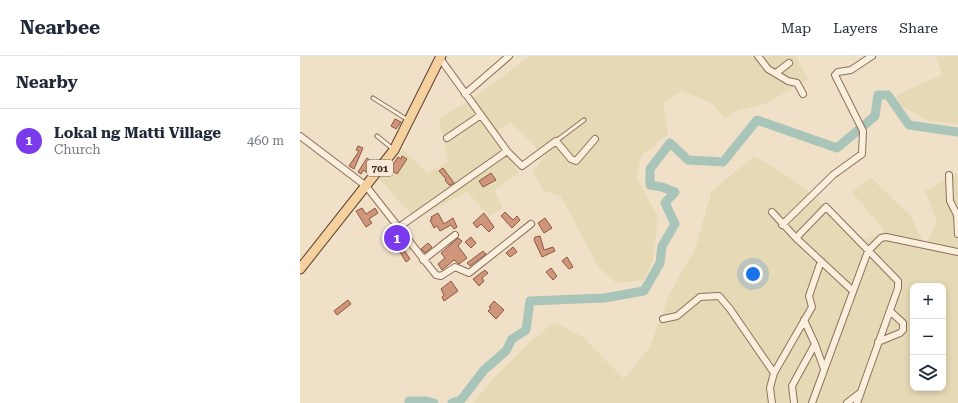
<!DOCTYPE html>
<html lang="en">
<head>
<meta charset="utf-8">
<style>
  :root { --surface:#fff; --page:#f6f6f7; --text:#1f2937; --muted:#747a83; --line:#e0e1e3; --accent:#7c3aed }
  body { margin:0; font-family:"Roboto Serif",serif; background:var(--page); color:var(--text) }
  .controls { position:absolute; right:12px; bottom:12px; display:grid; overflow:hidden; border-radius:8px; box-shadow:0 2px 6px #0003 }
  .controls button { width:36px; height:36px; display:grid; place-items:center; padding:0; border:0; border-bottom:1px solid var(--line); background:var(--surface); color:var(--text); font:20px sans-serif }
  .you { position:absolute; left:453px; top:218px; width:14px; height:14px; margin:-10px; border:3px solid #fff; border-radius:50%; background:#1a73e8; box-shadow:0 0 0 6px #1a73e833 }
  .badge { display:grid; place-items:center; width:26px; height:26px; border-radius:50%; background:var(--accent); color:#fff; font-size:13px; font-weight:700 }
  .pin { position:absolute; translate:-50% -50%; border:2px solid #fff; box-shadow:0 1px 4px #0006 }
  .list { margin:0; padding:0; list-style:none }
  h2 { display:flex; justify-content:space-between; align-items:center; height:52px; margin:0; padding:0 16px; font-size:17px }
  h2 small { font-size:13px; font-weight:400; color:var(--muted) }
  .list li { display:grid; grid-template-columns:26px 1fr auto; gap:12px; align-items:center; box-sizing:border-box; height:64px; padding:0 16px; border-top:1px solid var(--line) }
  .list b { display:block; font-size:15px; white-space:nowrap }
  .list p { margin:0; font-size:13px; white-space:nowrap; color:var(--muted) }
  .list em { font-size:13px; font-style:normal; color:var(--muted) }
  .icon { flex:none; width:22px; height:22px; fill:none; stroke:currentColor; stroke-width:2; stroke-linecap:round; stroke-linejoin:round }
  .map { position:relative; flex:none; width:658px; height:347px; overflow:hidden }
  header { display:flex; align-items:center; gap:24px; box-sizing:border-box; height:56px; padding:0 20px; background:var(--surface); border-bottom:1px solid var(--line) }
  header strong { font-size:19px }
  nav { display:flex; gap:22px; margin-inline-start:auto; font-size:14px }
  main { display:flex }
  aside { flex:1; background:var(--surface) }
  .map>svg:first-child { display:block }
</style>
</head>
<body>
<header>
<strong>Nearbee</strong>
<nav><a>Map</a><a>Layers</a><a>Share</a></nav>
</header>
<main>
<aside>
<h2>Nearby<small></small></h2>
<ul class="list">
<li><span class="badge">1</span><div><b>Lokal ng Matti Village</b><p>Church</p></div><em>460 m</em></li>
</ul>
</aside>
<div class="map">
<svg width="658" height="347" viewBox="0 0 658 347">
  <rect width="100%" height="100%" fill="#f0e0c8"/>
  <!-- farmland -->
  <path fill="#e6d9b5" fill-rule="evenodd" d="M230,0h266l12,23 -41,24 -34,9 -8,7 -15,-17 -28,-11 -19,11 5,32 -27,22 -4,22 21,39 -5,42 -9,21 -28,3 -18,-17 -37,-69 -18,-7 -10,-17 12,-17 -35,-34 -17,11 26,40 -25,18 9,17 -13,8 -23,-24 -51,27 -37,-40 24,-29 25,23 20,-11 -9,-44 27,-15z
    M636,0h22v68l-29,-3 -28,-16 -5,-10 46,-20z
    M454,100l38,23 74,61 19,-9 -33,-39 18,-15 40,38 15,31 12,-24 -12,-31 33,-18v230h-485l20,-24 34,-34 27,-23 29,15 41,42 26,-32 19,-52 26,-46 17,-58zM613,230h30v102h-30z"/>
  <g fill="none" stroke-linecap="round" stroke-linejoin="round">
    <!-- river -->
    <path stroke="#a9c4b9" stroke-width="9" d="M109,347v-2h17l8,2
      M152,347l9,-3 23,-30 22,-19 6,-12 14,-9 4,-29 74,-3 40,-7 16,-28 2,-17 13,-22 -10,-21 10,-11 -13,-5 -12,-2v-16l20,-26 18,17 35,2 34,-42 80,28 38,-32 3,-21h10l21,30 49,7"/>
  </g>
  <!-- building -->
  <path fill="#d0967c" stroke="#8e5740" d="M95,63l6,3 -5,7 -5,-3z
    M58,90l5,2 -9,21 -5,-3 10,-15 -3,-1z
    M102,100l5,3 -10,15 -7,-5 8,-12 3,2z
    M67,102l4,3 -4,7 2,1 -2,4 -3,-3 -3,4 -3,-2z
    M143,112l11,15 -3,2h-2l-4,-5 1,-1 -7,-8z
    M191,117l5,7 -13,7 -4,-6z
    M62,152l4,6 9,-6 3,5 -9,6 3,4 -6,4 -10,-16z
    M205,156l8,8 4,-4 3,4 -8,8 -11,-12z
    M138,157l6,11 9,-6 4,9 -3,2 -3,-4 -11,6 -3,-5 -3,2 -4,-8 2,-1 -1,-2z
    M184,157l10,14 -5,5 -8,-8 -4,4 -4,-5z
    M245,162l7,10 -8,5 -6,-10z
    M92,172l9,14 2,-1 5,6 -4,3 6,9 -4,3 -6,-10 -2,1 -12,-21z
    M240,180l4,14 9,-3 2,4 -13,6 -8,-17 1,-3z
    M171,181l5,6 -5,5 -6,-6z
    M158,182l4,3 -4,5 9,12 -8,6 -5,-4 -12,10 -4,-6 7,-6 -4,-5z
    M128,187l4,4 -7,6 -4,-4z
    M213,191l4,5 -7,5 -4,-4z
    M183,195l3,3 -16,12 -3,-3z
    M267,201l6,10 -4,2 -7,-8z
    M251,212l6,8 -4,4 -7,-8z
    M185,214l3,3 -6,5 2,3 -5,5 -6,-7z
    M151,225l7,10 -14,10 -2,-4 2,-2 -3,-6z
    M48,244l3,4 -14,11 -3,-4z
    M194,245l10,9 -8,9 -8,-8 3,-3 -2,-1z"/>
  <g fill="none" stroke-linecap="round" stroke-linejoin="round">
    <!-- lane casing -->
    <g stroke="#8d715c" stroke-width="5">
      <path id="lane" d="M73,42l35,22
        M77,80l16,13
        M256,85l28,-21"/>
    </g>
    <!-- street casing -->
    <g stroke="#8d715c" stroke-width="8">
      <path id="street" d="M458,0l10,13 20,12 9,2 6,11
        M139,1l68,94 15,15 34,-25 15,18 5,2 19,-22
        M476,17l13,-10
        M165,38l44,-38
        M0,80l66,50 70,89 5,1 14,-9 14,6 62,-49
        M147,82l34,-23
        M649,119l1,26 7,14 1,19
        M472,156l24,26 30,-31 72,74v7l-41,115
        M482,169l51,-50 29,-21 1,-23 -28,-56 3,-3 13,-2 21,-14
        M99,171l108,-76
        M496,182l57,53
        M123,204l32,-25
        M363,263l14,-3 23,-19 19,-1 11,13 44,64
        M504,264l11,24 9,25
        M578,286l22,-9 3,-3v-7l-13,-12
        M472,347l-2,-15 4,-15 38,-66 -3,-11 12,-35
        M494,347l-2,-17 23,-42
        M512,347l56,-152 13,-13 5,-1 72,15
        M547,347l13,-10"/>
    </g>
    <!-- primary casing -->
    <g stroke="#5b3f30" stroke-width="11">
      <path id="primary" d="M0,213l94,-119 47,-94"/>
    </g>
    <!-- lane -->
    <use href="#lane" stroke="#faeedc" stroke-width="3"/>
    <!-- street -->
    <use href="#street" stroke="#faeedc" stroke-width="6"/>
    <!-- primary -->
    <use href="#primary" stroke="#f4d19f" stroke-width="9"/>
  </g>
  <g text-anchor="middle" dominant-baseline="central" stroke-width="3" stroke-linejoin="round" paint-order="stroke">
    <!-- shield labels -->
    <rect fill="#f7ebd8" stroke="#756557" stroke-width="1" x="67" y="104" width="26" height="16" rx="3"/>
    <g font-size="10" font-weight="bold" fill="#3d2b20">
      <text x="80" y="112">701</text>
    </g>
  </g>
</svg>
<div class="controls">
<button>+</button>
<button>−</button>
<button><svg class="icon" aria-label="layers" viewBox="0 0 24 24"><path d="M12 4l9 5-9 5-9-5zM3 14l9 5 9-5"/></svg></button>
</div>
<div class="you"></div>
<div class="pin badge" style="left:97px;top:182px">1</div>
</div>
</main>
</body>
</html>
